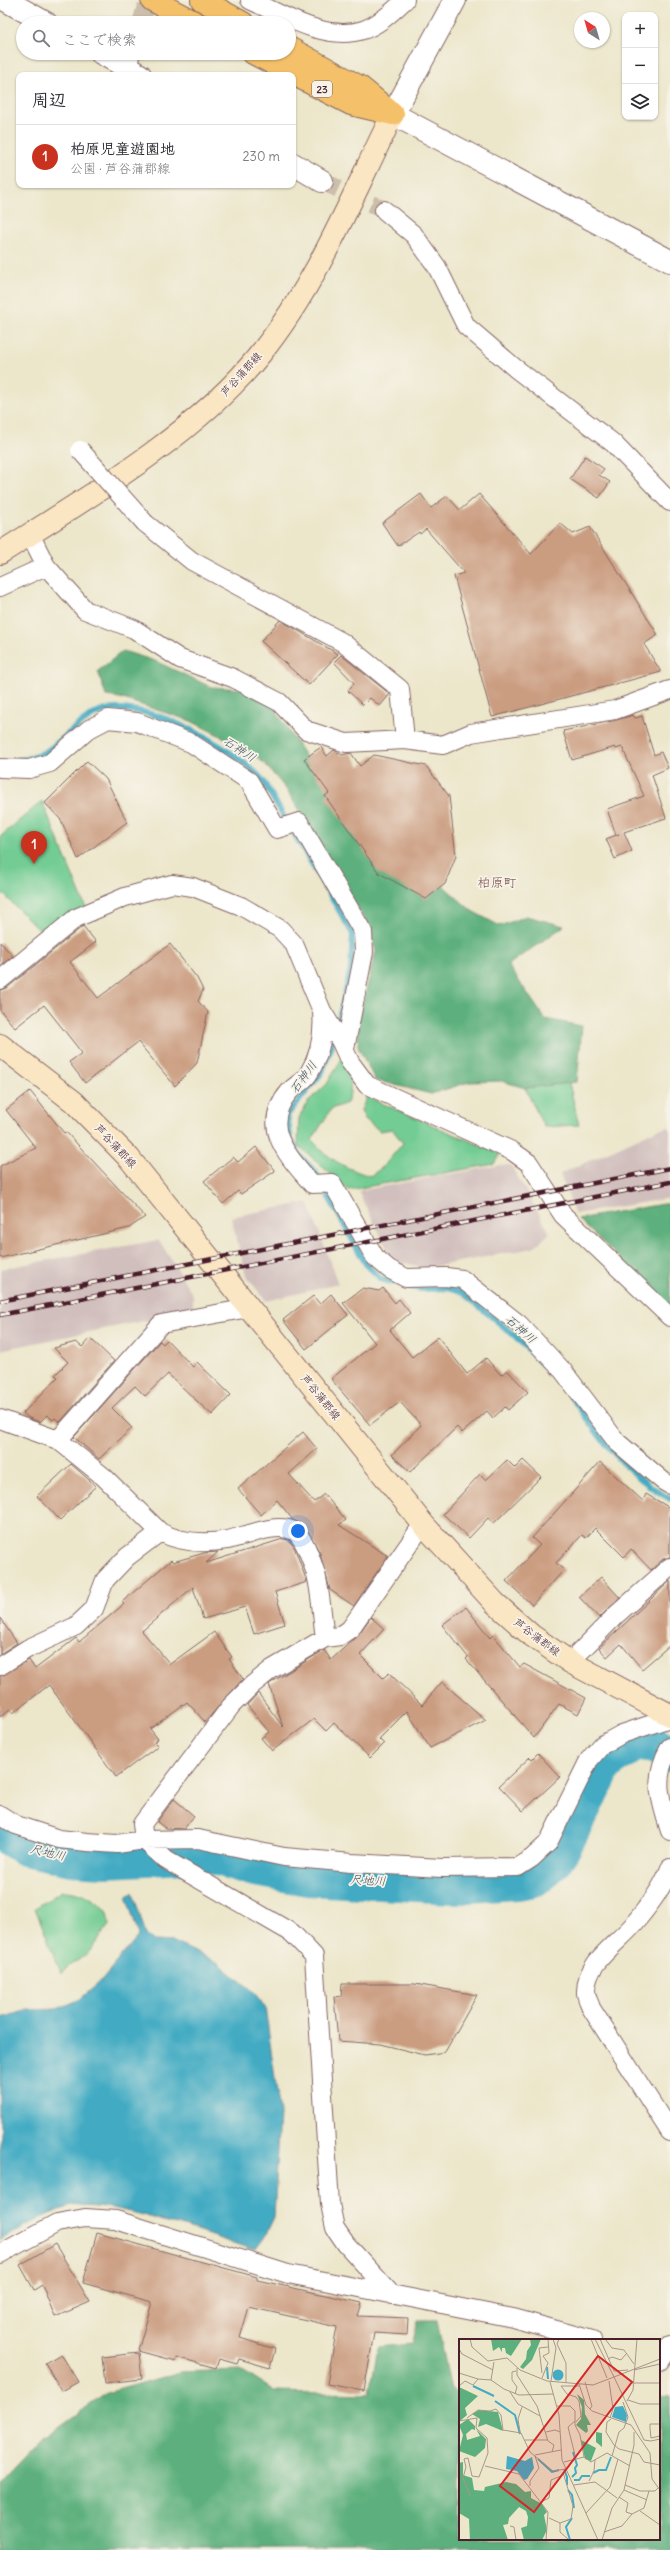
<!DOCTYPE html>
<html lang="ja">
<head>
<meta charset="utf-8">
<style>
  :root { --surface:#fff; --page:#f7f7f7; --text:#2b2b33; --muted:#7c7c81; --line:#e1e1e2; --accent:#c8321e }
  body { margin:0; font-family:Delius,"Klee One",sans-serif; background:var(--page); color:var(--text) }
  .controls { position:absolute; right:12px; top:12px; display:grid; overflow:hidden; border-radius:8px; box-shadow:0 1px 3px #0004 }
  .controls button { width:36px; height:36px; display:grid; place-items:center; padding:0; border:0; border-bottom:1px solid var(--line); background:var(--surface); color:var(--text); font:20px sans-serif }
  .compass { position:absolute; left:574px; top:12px; width:36px; height:36px; border-radius:50%; background:var(--surface); box-shadow:0 1px 3px #0004; rotate:323deg }
  .you { position:absolute; left:298px; top:1531px; width:14px; height:14px; margin:-10px; border:3px solid #fff; border-radius:50%; background:#1a73e8; box-shadow:0 0 0 6px #1a73e833 }
  .badge { display:grid; place-items:center; width:26px; height:26px; border-radius:50%; background:var(--accent); color:#fff; font-size:13px; font-weight:700 }
  .pin { position:absolute; translate:-50% -33px; filter:drop-shadow(0 1px 2px #0008) }
  .pin::after { content:''; position:absolute; top:21px; width:14px; height:12px; background:inherit; clip-path:polygon(0 0,100% 0,50% 100%) }
  .list { margin:0; padding:0; list-style:none }
  h2 { display:flex; justify-content:space-between; align-items:center; height:52px; margin:0; padding:0 16px; font-size:17px }
  h2 small { font-size:13px; font-weight:400; color:var(--muted) }
  .list li { display:grid; grid-template-columns:26px 1fr auto; gap:12px; align-items:center; box-sizing:border-box; height:64px; padding:0 16px; border-top:1px solid var(--line) }
  .list b { display:block; font-size:15px; white-space:nowrap }
  .list p { margin:0; font-size:13px; white-space:nowrap; color:var(--muted) }
  .list em { font-size:13px; font-style:normal; color:var(--muted) }
  .icon { flex:none; width:22px; height:22px; fill:none; stroke:currentColor; stroke-width:2; stroke-linecap:round; stroke-linejoin:round }
  .map { position:relative; flex:none; width:670px; height:2550px; overflow:hidden }
  .search { position:absolute; background:var(--surface); box-shadow:0 1px 3px #0004; left:16px; top:16px; width:280px; height:44px; display:flex; align-items:center; gap:10px; box-sizing:border-box; padding:0 14px; border-radius:22px; color:var(--muted); font-size:15px }
  .panel { position:absolute; background:var(--surface); box-shadow:0 1px 3px #0004; left:16px; top:72px; width:280px; height:116px; border-radius:8px }
  .map>svg:first-child { display:block }
</style>
</head>
<body>
<div class="map">
<svg width="670" height="2550" viewBox="0 0 670 2550">
  <rect width="100%" height="100%" fill="#f7f3e8"/>
  <filter id="ink" filterUnits="userSpaceOnUse"><feTurbulence type="fractalNoise" baseFrequency=".025" numOctaves="2"/><feDisplacementMap in="SourceGraphic" scale="8" xChannelSelector="R" yChannelSelector="G"/><feConvolveMatrix kernelMatrix="1 2 1 2 8 2 1 2 1" color-interpolation-filters="sRGB"/></filter>
  <filter id="wash" filterUnits="userSpaceOnUse"><feTurbulence type="fractalNoise" baseFrequency=".012" numOctaves="4" result="noise"/><feDisplacementMap in="SourceGraphic" scale="16" xChannelSelector="R" yChannelSelector="G"/><feGaussianBlur stdDeviation="0.9" result="paint"/><feColorMatrix in="noise" values="0 0 0 0 0 0 0 0 0 0 0 0 0 0 0 0 0 1.4 0 .05"/><feComposite in="paint" operator="in"/></filter>
  <g filter="url(#wash)">
    <rect width="100%" height="100%" fill="#ece6ca"/>
    <!-- industrial -->
    <path fill="#d1bfbd" d="M670,1127v71l-95,16 -15,-40 96,-44z
      M501,1165h10l39,68 -17,15 -106,20 -28,-6 -7,-4 -34,-67z
      M308,1202l30,82 -72,17 -20,-26 -15,-58z
      M159,1240l34,55v16l-193,39v-81z"/>
    <!-- green -->
    <path fill="#72cc93" stroke="#5e765f" d="M42,801l46,112 -39,27 -49,-49v-54z
      M342,1058c8,16 12,27 5,45l-16,6 -19,31c17,20 33,28 58,36l13,-9 20,-24 -11,-14 -12,2 -15,-12 -4,-9 6,-13 133,57 -6,10 -146,26 -50,-45 1,-27 9,-16 19,-18z
      M569,1083l10,42 -35,2 -19,-39z
      M62,1891c19,0 31,7 45,20l2,14 -20,27 -28,21 -26,-65z"/>
    <!-- forest -->
    <path fill="#5db07d" stroke="#546854" d="M123,651l32,10 56,26 32,2 29,16 46,71 154,135 28,15 26,-10 38,10 -56,39 37,54 37,7 -5,56 -52,6 -23,-7 -33,1 -38,12 -56,-14 -17,-33 1,-28 17,-68 -10,-29 -80,-133 -22,-26 -18,-14 -55,-28 -71,-23 -14,-2 -8,-25z
      M663,1204h7v102l-92,-87z
      M417,2321h20l14,69 9,4v145h199v-143l11,1v153h-670v-67l43,-45 64,-45 73,-21 61,-2 34,22 95,2 8,-47 35,-3z"/>
    <!-- water -->
    <path fill="#43abc3" stroke="#466577" d="M133,1893l13,42 8,6 19,1 44,20 36,29 12,16 15,107 -6,103 -10,21 -9,12c-41,-12 -150,-54 -186,-43 -25,7 -47,21 -69,33v-222l29,-8 28,-1 22,-9 20,-17 40,-48 -13,-39z"/>
    <g fill="none" stroke-linecap="round" stroke-linejoin="round">
      <!-- stream -->
      <path stroke="#43abc3" stroke-width="6" d="M16,760c35,1 51,-32 79,-46 42,-22 141,34 168,67l90,153 -2,35 -14,58
        M334,1038l-12,34 -35,43 4,26 9,15 15,16 51,92 15,15 40,10 26,-1 15,4 53,44 47,48
        M571,1396c28,41 55,78 99,103"/>
      <!-- river -->
      <path stroke="#43abc3" stroke-width="38" d="M0,1831l25,16 46,10 34,2 103,-5 47,14 53,9 145,8 64,-4 17,-3 18,-15 11,-17 42,-83 31,-21 18,3 16,8"/>
    </g>
    <g id="blocks">
      <!-- building -->
      <path fill="#ca9c80" d="M585,456l19,13 -5,6 11,7 -11,16 -29,-19z
        M421,494l10,14 16,-12 13,14 19,-16 52,60 29,-31 13,11 17,-7 68,108 -14,9 17,28 -169,45 -38,-141 10,-3 -38,-44 -6,5 -1,-2 -21,14 -16,-23z
        M280,620l58,34 -29,31 -48,-44z
        M341,655l49,39 -10,12 -10,-8 -7,7 -15,-14 6,-8 -20,-21z
        M633,715l2,3 7,-2 12,39 7,-3 7,16 -16,7 14,43 -42,14 8,19 -17,8 -9,-20 13,-5 -3,1 -9,-26 37,-13 -22,-49 -6,2 -1,-2 -43,13 -9,-29 54,-11z
        M321,747l6,9 7,-6 8,5 9,-2 9,13 14,-11 52,11 23,30 7,60 -11,28 -19,15 -47,-26 -54,-77 4,-3 -25,-34z
        M87,761l19,18 21,43 -49,37 -17,-39 -16,-17z
        M83,926l13,16 -26,20 28,36 72,-54 27,34 6,12 -5,11 10,11 -11,51 -22,23 -37,-44 -53,41 -16,-21 13,-9 -38,-48 -29,23 -15,-18v-20l7,-2z
        M0,942l13,14 -13,10z
        M30,1091l34,42 2,-1 79,85 -16,11 -129,30v-92l36,-18 -30,-38z
        M256,1147l19,24 -34,23 -3,-3 -15,13 -19,-23 29,-24 5,5z
        M363,1288l16,3 4,-3 12,15 4,-4 11,14 -20,17 22,27 26,-20 29,37 19,-16 15,17 6,-5 21,22 -20,18 -3,-3 -12,11 -6,-7 -25,22 -5,-6 -47,45 -18,-17 29,-30 -21,-23 -30,23 -39,-46 44,-36 -32,-40z
        M331,1294l17,21 -42,34 -23,-29 30,-24 7,8z
        M90,1338l24,23 -54,61 -5,-4 -2,2 -6,-5 -7,7 -11,-4 -6,-5 35,-36 -3,-2 13,-13 -14,-14 22,-6 6,5z
        M167,1340l26,27 4,-5 34,33 -19,20 -44,-41 -23,22 -10,-10 -23,22 20,20 -33,31 -25,-22 86,-96 3,3z
        M303,1432l14,17 -28,25 25,28 10,-8 22,26 -7,5 49,31 -34,50 -24,-16 -10,-37 -15,-27 -12,-6 -16,-20 -16,15 -23,-26z
        M507,1460l8,8 8,-8 18,17 -47,46 -6,-5 -19,20 -26,-24 37,-40 6,6z
        M600,1462l43,39 3,-7 24,14v49l-7,2 -12,11 -20,-21 -7,8 -29,-29 -9,10 -4,-3 -26,28 8,7 -32,35 -26,-24 34,-36 -8,-7z
        M71,1464l25,22 -36,34 -23,-24z
        M283,1539l6,1 6,9 12,33 -32,10 10,32 -31,10 -9,-27 -42,12 -10,-32 -51,44 28,33 44,-32 18,25 -3,2 14,20 -38,43 -18,-20 -37,27 8,10 -4,3 4,4 -42,31 -67,-92 -36,28 -3,-4 -10,8v-41l29,-16 6,9 41,-31 3,4 45,-38 -2,-2 49,-42 2,2 31,-9 14,-1 -12,11z
        M601,1577l19,21 -21,20 -20,-21z
        M670,1581v64l-28,24 -21,-25 -14,13 -8,-9z
        M466,1607l24,31 3,-3 27,32 4,-3 62,34 -8,16 -19,-10 -25,34 -68,-79 2,-2 -26,-32z
        M371,1617l13,12 -24,26 23,23 6,-5 33,32 20,-23 44,38 -56,28 -23,-37 -28,28 5,5 -14,14 -36,-35 -8,8 -12,-12 -42,32 -11,-13 8,-6 -22,-27 11,-12 25,34 -14,-43 55,-34 7,10 27,-25z
        M0,1618l17,25 -17,11z
        M538,1753l22,24 -37,34 -24,-25 31,-29 2,2z
        M174,1799l20,17 -10,13 -19,-1 -8,-6z
        M342,1984h73l62,11 -32,57 -20,3 -45,-11 -42,-3 -4,-44 7,-1z
        M97,2233l160,44v3l105,23 -4,13 50,2 -1,17 -33,-2 -10,58 -37,-7 10,-57 -88,-20 -9,31 35,11 -5,19 -31,-9 -2,5 -18,-5 -3,9 -40,-11 -1,4 -37,-10 14,-49 -69,-19z
        M55,2244l35,58 -35,15 -13,-32 -8,5 -14,-25z
        M139,2353l3,26 -37,4 -3,-26z
        M61,2354l17,28 -16,9 -17,-28z"/>
    </g>
  </g>
  <g filter="url(#ink)">
    <use href="#blocks" fill-opacity="0" stroke="#836563" stroke-width="1"/>
    <g fill="none" stroke-linecap="round" stroke-linejoin="round">
      <!-- minor-tunnel -->
      <path stroke="#ccbeaa" stroke-width="18" stroke-dasharray="18 9" stroke-linecap="butt" d="M141,23l7,-23
        M322,181l62,29"/>
      <!-- minor casing -->
      <g stroke="#836563" stroke-width="20">
        <path id="minor" d="M250,0c34,15 75,42 113,30 16,-5 30,-19 42,-30
          M127,68l4,-15
          M384,210l30,25 23,32 29,59 49,42 98,75 57,59
          M145,523l47,38 150,81 58,47 5,51
          M30,534l16,32 39,44 49,19 46,30 53,19 46,24 27,28 40,13 59,-3 38,5 28,-12 144,-23 55,-20
          M0,587l46,-21
          M0,768l29,1 21,-6 39,-34 19,-10 29,3 54,21 58,38 28,48 22,-7 64,110 1,20 -19,97
          M0,980l76,-62 49,-21 47,-13 21,3 48,19 39,23 14,15 28,67 19,31 9,20 17,23 145,66 17,12 34,52 107,102
          M322,1012c2,22 -1,41 -13,61 -4,8 -14,12 -20,19 -30,35 -1,64 23,92l20,-1 43,74 14,12 17,9 40,-1 16,2 57,45 44,47 54,71 46,39 7,4
          M0,1419l58,21 46,37 56,55c21,11 45,12 68,8 18,-4 48,-18 66,-9 11,7 18,31 22,43 5,20 6,43 9,64
          M58,1440l103,-116 88,-16
          M570,1662l46,-47 54,-48
          M0,1666l27,-17 49,-23 18,-17 11,-29 22,-23 33,-25
          M670,1747c-18,31 -10,52 0,84
          M0,1815l16,10 43,14 28,3 30,2 27,-4 54,-1 86,18 68,6 90,5 76,-1 14,-9 16,-15 41,-83 13,-15 20,-11 48,-16
          M670,1868c-7,20 -23,40 -37,57 -16,19 -47,37 -47,66 -1,5 4,12 5,17l79,124
          M0,2254l57,-31 28,-5 31,2 172,54 225,44 79,22
          M392,2295l-46,-51 -11,-16 -5,-24 -16,-248 -22,-23 -126,-73 -22,-20 -2,-16 89,-118 21,-21 20,-16 53,-31 15,-2 10,-7 73,-105
          M660,2361l10,-16"/>
      </g>
      <!-- tertiary casing -->
      <g stroke="#836563" stroke-width="24">
        <path id="tertiary" d="M5,0l41,23
          M455,0l-62,114 277,147
          M101,53l39,22
          M293,164l29,17"/>
      </g>
      <!-- secondary casing -->
      <g stroke="#836563" stroke-width="24">
        <path id="secondary" d="M0,553c87,-55 197,-119 261,-200 57,-71 92,-159 132,-239
          M0,1045l74,57 55,56 294,366 72,79 36,32 39,27 100,53"/>
      </g>
      <!-- trunk casing -->
      <g stroke="#836563" stroke-width="24">
        <path id="trunk" d="M152,0l44,23
          M202,0l41,23
          M289,48l71,39 28,23
          M253,53l98,51 42,10"/>
      </g>
      <!-- minor -->
      <use href="#minor" stroke="#fff" stroke-width="18"/>
      <!-- tertiary -->
      <use href="#tertiary" stroke="#fff" stroke-width="22"/>
      <!-- secondary -->
      <use href="#secondary" stroke="#fbe6c3" stroke-width="22"/>
      <!-- trunk -->
      <use href="#trunk" stroke="#f4c16a" stroke-width="22"/>
      <!-- rail casing -->
      <g stroke="#4a1f2b" stroke-width="4.5">
        <path id="rail" d="M0,1301l670,-133
          M0,1315l670,-133"/>
      </g>
      <!-- rail -->
      <use href="#rail" stroke="#f7f3e8" stroke-width="3" stroke-dasharray="9" stroke-linecap="butt"/>
      <!-- minor-bridge casing -->
      <g stroke="#836563" stroke-width="20" stroke-linecap="butt">
        <path id="minor-bridge" d="M80,450l65,73"/>
      </g>
      <!-- minor-bridge -->
      <use href="#minor-bridge" stroke="#fff" stroke-width="18"/>
    </g>
  </g>
  <g text-anchor="middle" dominant-baseline="central" stroke-width="3.5" stroke-linejoin="round" paint-order="stroke">
    <!-- shield labels -->
    <rect fill="#f7f3e8" stroke="#7e5f64" stroke-width="1" x="312" y="81" width="20" height="16" rx="3"/>
    <g font-size="10" font-weight="bold" fill="#4a1f2b">
      <text x="322" y="89">23</text>
    </g>
    <!-- street labels -->
    <g font-size="11" fill="#4a1f2b" stroke="#f7f3e8">
      <text transform="translate(241 374) rotate(-48)">芦谷蒲郡線</text>
      <text transform="translate(116 1146) rotate(47)">芦谷蒲郡線</text>
      <text transform="translate(321 1397) rotate(51)">芦谷蒲郡線</text>
      <text transform="translate(537 1637) rotate(37)">芦谷蒲郡線</text>
    </g>
    <!-- water labels -->
    <g font-size="12" font-style="italic" fill="#475768" stroke="#f7f3e8">
      <text transform="translate(240 749) rotate(33)">石神川</text>
      <text transform="translate(303 1077) rotate(-54)">石神川</text>
      <text transform="translate(521 1329) rotate(42)">石神川</text>
      <text transform="translate(48 1852) rotate(13)">尺地川</text>
      <text transform="translate(368 1880) rotate(3)">尺地川</text>
    </g>
    <!-- quarter labels -->
    <g font-size="13" fill="#774b49" stroke="#f7f3e8">
      <text x="497" y="882">柏原町</text>
    </g>
  </g>
  <!-- overview -->
  <g transform="translate(459 2339)">
    <rect width="201" height="201" fill="#ece6ca"/>
    <path d="M32,0h31l-11,17 -5,-3 -1,-5h-3v4l-3,-5 -6,4zM71,0h11l-9,21 -9,9 -3,-2 6,-8 1,-8 4,-6zM0,48l19,9 -13,12 2,7 -7,6zM118,55l7,6 1,14 6,11h-4l1,6 -2,2 -10,-8 5,-6 1,-12zM20,71l19,2 5,19 -17,-7 -8,3 2,-8 -8,-5zM9,80l7,7v4l-3,-1 -6,5 1,6 13,-4 -4,-7 10,10 -1,9 -10,9 -16,-6 4,-16 -4,-10zM137,93l6,1v14l-6,-5zM122,101l15,8 -5,13 -6,-2zM4,123v13l9,3 2,12 10,1 1,-4 21,-5 10,2 9,8 6,-1v7l11,6 5,8 -3,3 3,15 -5,10h-18l-3,-12 6,-2 1,-9 -2,-6 -7,-4 -10,11 -1,6 -5,1 5,15h-38l-1,-21 -10,-6v-50z" fill="#5db07d"/>
    <path d="M93.5 36a5.5 5.5 0 1 1 11 0a5.5 5.5 0 1 1-11 0ZM164,67l4,9 -1,7 -14,-5 3,-10zM48,117l18,5 7,-4 2,11 -7,11 -3,1 -7,-9 -11,-2z" fill="#43abc3"/>
    <path fill="none" stroke="#43abc3" stroke-width="2" d="M88,28l1,12M14,47l21,10M36,62l20,14 5,19M79,120l14,13 7,-2M105,130l3,8v8M134,134l6,-3h7l5,-13M113,138l4,-4 -1,-5 2,-3 -4,-13M115,141h5l3,-4h8M109,151l4,5 2,13M111,201l-4,-13 6,-9"/>
    <path fill="none" stroke="#ab968a" stroke-width="1" d="M11,0l2,8 16,14 19,-3 13,12 27,11 46,4 21,-8M100,0l-2,5 9,19v19M132,0l16,39M136,0l19,38M141,0l14,32 14,-1M146,0l7,9 12,2 10,14M0,10l3,5 31,16M149,20l4,-2 9,3 5,-6M201,20l-46,18 30,63 7,1 9,-2M58,29v7l20,31 11,35 6,4 -2,7M175,31l26,-6M0,34l19,6 13,1 13,9 15,6 34,-1M83,34l-3,-25 9,-1M83,39l6,-15 -5,-7 6,-3 -1,-14M32,41l3,-18M92,42l5,-33 -3,-9M150,42l4,28 -3,9M91,43l9,33 3,45 36,80M126,43l7,24 -2,3M173,44h28M120,45l7,21 6,6 39,14 19,28 2,26 8,11M0,47l6,-5 8,4 5,-6M51,53l8,12 22,12M56,55l2,-7 -5,-7v-8l4,-1M169,61l12,4h20M168,62l6,-11 4,-51M98,67h13l5,5v14l5,10 4,22M8,79l11,-8 12,1 6,-2 5,6 2,15 18,3 9,19 23,19 13,-2 -5,7 -10,4 -2,18 -8,4M152,80l-4,3 -1,10 8,13 5,4 20,5 5,8 16,3M0,82l18,-3 -1,10 11,10 1,15 -9,24 -7,-1 -4,-18 -4,1 2,8 -3,11 7,18M116,82l-7,6 8,32M117,83l5,-6 -2,-15 -3,-4 -9,-3 -6,-8h18M201,85h-10v4l1,10 9,-2M61,93l-2,-13 4,-12M87,93l9,-2 5,2M66,101h22M76,116l26,-5M153,117l7,-24 5,-4 4,-11 -5,-15M105,123l20,-5 7,5 16,-9 23,13M26,127l34,8 29,38 -2,28M104,133l10,34 -2,13 -11,4v9l9,8M130,142l5,-10 1,-11M115,146l21,-3 22,16M166,146l15,6h9M71,147v-5l9,-13 -4,-12M165,151l23,10M160,158l9,6 -2,9 6,2M181,172l20,14M127,174l24,-26 8,-28M90,179l11,5M51,187l4,1 2,13M145,193l18,-6 10,-12 12,-6 5,-17h6l3,-3M143,201l10,-32 12,-18 10,-45v-13"/>
    <path fill="#d62828" fill-opacity="0.15" stroke="#d62828" stroke-width="2" d="M139,17l34,26 -98,130 -34,-26z"/>
    <rect width="201" height="201" fill="none" stroke="#4a1f2b" stroke-width="2"/>
  </g>
</svg>
<div class="controls">
<button>+</button>
<button>−</button>
<button><svg class="icon" aria-label="layers" viewBox="0 0 24 24"><path d="M12 4l9 5-9 5-9-5zM3 14l9 5 9-5"/></svg></button>
</div>
<svg class="compass" viewBox="-18 -18 36 36"><path d="M0-13l5 13h-10z" fill="#e53935"/><path d="M0 13l5-13h-10z" fill="#7c7c81"/></svg>
<div class="you"></div>
<div class="pin badge" style="left:34px;top:864px">1</div>
<div class="search"><svg class="icon" aria-label="search" viewBox="0 0 24 24"><circle cx="10" cy="10" r="6"/><path d="M15 15l6 6"/></svg>ここで検索</div>
<section class="panel">
<h2>周辺<small></small></h2>
<ul class="list">
<li><span class="badge">1</span><div><b>柏原児童遊園地</b><p>公園 · 芦谷蒲郡線</p></div><em>230 m</em></li>
</ul>
</section>
</div>
</body>
</html>
